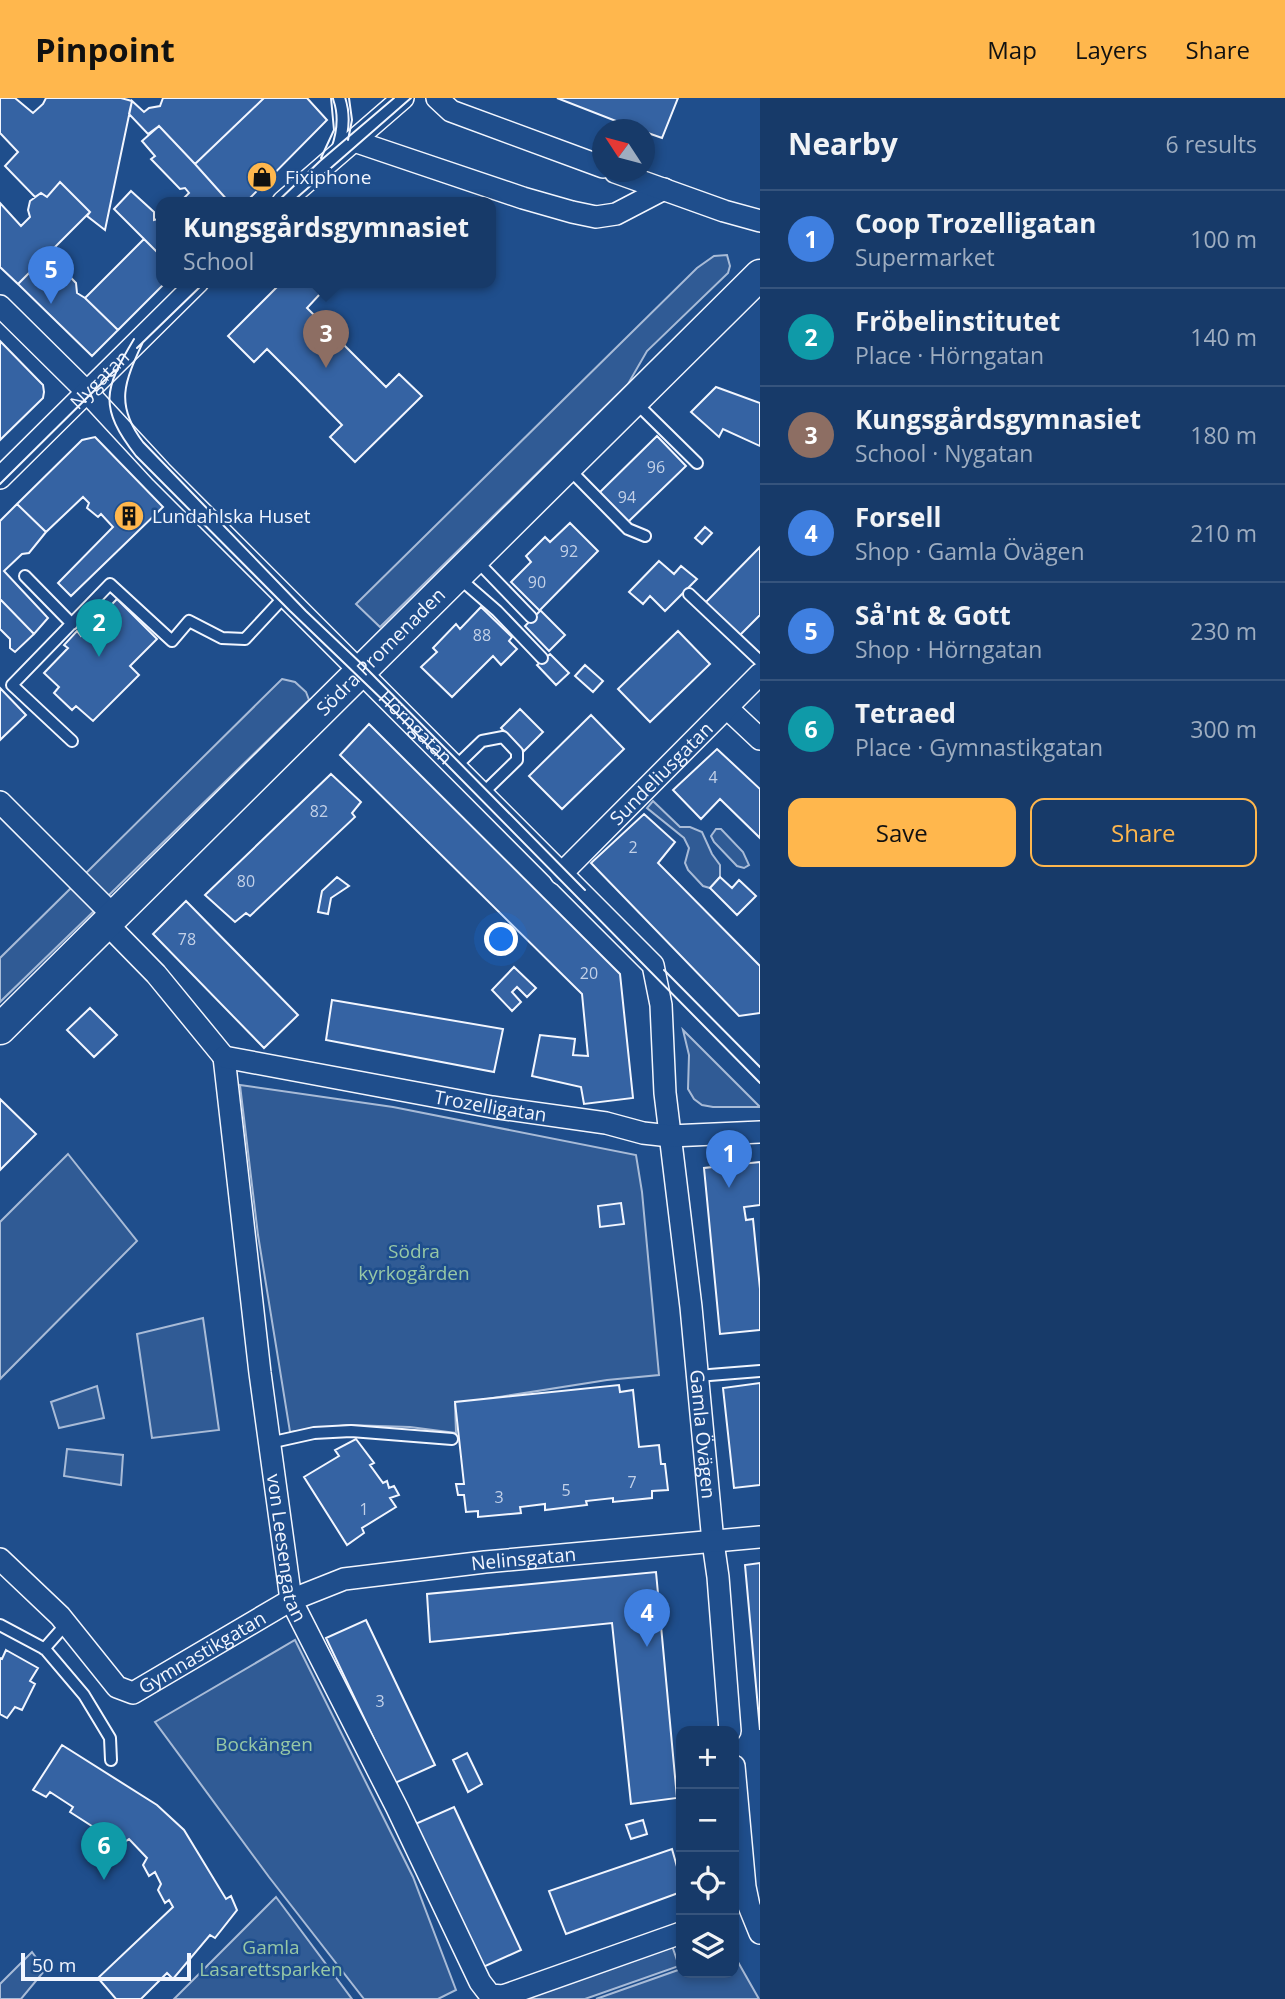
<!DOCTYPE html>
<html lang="en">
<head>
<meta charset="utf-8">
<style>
  :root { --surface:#173a69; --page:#20416f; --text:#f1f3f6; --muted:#9eadc0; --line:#36547d; --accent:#ffb74d }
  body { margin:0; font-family:"Open Sans",sans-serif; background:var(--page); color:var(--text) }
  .controls { position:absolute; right:21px; bottom:21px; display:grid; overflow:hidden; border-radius:14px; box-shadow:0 4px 10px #0003 }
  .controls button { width:63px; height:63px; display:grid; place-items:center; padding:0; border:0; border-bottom:2px solid var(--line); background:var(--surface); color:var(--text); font:35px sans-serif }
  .compass { position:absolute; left:592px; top:21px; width:63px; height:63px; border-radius:50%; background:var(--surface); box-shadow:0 4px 10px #0003; rotate:306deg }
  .scale { position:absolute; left:21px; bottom:18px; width:170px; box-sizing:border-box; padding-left:7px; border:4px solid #f2f6ff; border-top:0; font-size:19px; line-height:24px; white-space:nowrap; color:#f2f6ff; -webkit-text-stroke:5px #1f4e8c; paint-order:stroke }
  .you { position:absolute; left:502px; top:842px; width:24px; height:24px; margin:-18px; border:5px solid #fff; border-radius:50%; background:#1a73e8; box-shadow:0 0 0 10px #1a73e833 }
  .badge { display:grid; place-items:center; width:46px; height:46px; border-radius:50%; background:var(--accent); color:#fff; font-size:23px; font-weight:700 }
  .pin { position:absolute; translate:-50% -58px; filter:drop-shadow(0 2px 4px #0008) }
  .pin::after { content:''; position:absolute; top:37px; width:24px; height:21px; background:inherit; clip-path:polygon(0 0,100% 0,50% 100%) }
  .popup { position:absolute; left:156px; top:99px; width:340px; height:91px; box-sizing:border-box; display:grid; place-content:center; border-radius:14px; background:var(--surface); filter:drop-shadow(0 2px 5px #0005); font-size:23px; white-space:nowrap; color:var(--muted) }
  .popup b { font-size:26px; color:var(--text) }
  .popup::after { content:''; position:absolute; left:50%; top:100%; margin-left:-14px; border:14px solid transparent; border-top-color:var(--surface) }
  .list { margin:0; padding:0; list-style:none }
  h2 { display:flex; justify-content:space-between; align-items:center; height:91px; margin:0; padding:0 28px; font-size:30px }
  h2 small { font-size:23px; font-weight:400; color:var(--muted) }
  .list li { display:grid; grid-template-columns:46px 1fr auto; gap:21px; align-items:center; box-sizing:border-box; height:98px; padding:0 28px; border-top:2px solid var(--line) }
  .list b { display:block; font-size:26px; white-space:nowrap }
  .list p { margin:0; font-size:23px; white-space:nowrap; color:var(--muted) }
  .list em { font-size:23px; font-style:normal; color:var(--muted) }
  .actions { display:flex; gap:14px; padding:21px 28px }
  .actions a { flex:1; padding:16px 0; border:2px solid var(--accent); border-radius:14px; text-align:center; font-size:24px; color:var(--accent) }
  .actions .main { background:var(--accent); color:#111 }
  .icon { flex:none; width:38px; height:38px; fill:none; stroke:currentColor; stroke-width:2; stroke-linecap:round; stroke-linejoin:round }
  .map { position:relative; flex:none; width:760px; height:1901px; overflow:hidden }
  header { display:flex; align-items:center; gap:42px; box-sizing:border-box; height:98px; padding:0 35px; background:var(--accent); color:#111 }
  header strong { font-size:33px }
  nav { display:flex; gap:38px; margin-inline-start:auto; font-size:24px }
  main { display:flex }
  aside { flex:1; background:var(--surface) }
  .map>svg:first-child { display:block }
</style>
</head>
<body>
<header>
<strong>Pinpoint</strong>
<nav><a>Map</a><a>Layers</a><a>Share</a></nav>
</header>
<main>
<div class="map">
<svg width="760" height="1901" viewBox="0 0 760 1901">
  <rect width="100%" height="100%" fill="#1f4e8c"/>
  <!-- built -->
  <path fill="#305b95" stroke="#a8bbd7" stroke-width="2" d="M727,157l3,11 -2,7 -81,78 -19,33 -248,243 -24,-23 341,-336 17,-12z
    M282,581l13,3 11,10 3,8 -201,196 -22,-23z
    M653,703l27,26h10l12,5 10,22 8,11v12l-10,11 -7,-2 -15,-16 -3,-7 4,-15 -5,-10 -37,-30z
    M716,731h5l22,23 6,13 -5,3 -7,-2 -23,-24 -3,-6z
    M71,790l23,23 -94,91v-44z
    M683,932l77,77h-47l-11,-2 -8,-6 -6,-10 1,-34z
    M240,987l153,22 243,48 6,37 17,183 -52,5 -152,24 1,29 -46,-6 -63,-2 -57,7 -32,-197z
    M68,1056l69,87 -137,138v-157z
    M203,1220l16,112 -67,8 -15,-104z
    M97,1288l7,32 -45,10 -8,-26z
    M67,1351l56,6 -2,30 -57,-9z
    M295,1542l118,237 43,113 -18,9h-74l-95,-122 -114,-155z
    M276,1799l76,102h-178z
    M670,1842l9,26 -94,33h-80z
    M32,1854l13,18 -24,29h-21v-15z
    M734,1857l25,44h-163l85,-30v4h53z"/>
  <!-- building -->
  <path fill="#3563a3" stroke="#f2f6ff" stroke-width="2" d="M0,0h15l18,15 10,-9 3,-6h75l11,3 -27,129 -18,-14 3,-4 -30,-30 -13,15 -6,-4 -6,4 -30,-31 13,-14 -18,-19z
    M163,0h101l-69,66 -36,-38 -11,8 -19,-20 3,-13 12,11 5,-4 11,-2z
    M264,0h43l20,22 -81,82h-17l-34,-38z
    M557,0h121l-16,40 -17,-6v-2h-6z
    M159,28l36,38 34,38h-49l9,-9 -4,-5 -5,1 -29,-30 4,-3 -13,-15z
    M60,84l30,30 -72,72 -18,-17v-64l21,23 9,-9 -2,-7 2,-9 11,-8 6,4z
    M131,93l23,21v8l8,-2v39l-48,-48z
    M144,141l18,18v25h4l-48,48 -33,-32z
    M45,159h6l25,26 1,10 8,5 33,32 -26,26 -74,-72z
    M282,184h26l12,12 -13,14 79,79 13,-13 23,22 -67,66 -25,-25 12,-12 -47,-48 -28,-28 -13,13 -26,-26z
    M0,243l43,44 1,7 -1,6 -43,42z
    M716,289l44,16v43l-37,-17 -4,8 -28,-25z
    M657,338l29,30 -58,56 -29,-29z
    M95,339l68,70 -92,89 -13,-13 55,-56 -12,-13 -3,3 -11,-9 2,-5 -6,-6 -37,35 -29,-28 65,-64z
    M17,406l29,28 -17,21 -7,1 -18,17 44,47 -14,16 -34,-35v-78z
    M570,425l28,28 -58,59 25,25 -16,16 -24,-25 15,-15 -29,-29 20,-20 -5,-6 19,-19 5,5z
    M705,429l7,6 -10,11 -7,-6z
    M760,449v68l-22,22 -33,-34z
    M659,463l15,13 7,-8 16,13 -32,32 -15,-15 -7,8 -14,-12z
    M0,501l34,35 -19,18 -5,-4v-9l-10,-10z
    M117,501l40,40 -27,27 9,9 -46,46 -17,-15 -4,4 -18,-17 5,-6 -15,-14 24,-25 -4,-3 13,-14 4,5z
    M481,509l31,30 -3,4 8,8 -16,16 -8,-9 -41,41 -31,-30 16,-15 -4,-4 23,-24 4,5z
    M678,533l32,33 -60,58 -32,-33z
    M550,556l19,19 -13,12 -19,-20z
    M585,567l18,16 -10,11 -18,-16z
    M0,590l26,27 -26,25z
    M520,611l23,23 -19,19 -23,-23z
    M591,617l33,34 -62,60 -33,-33z
    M369,626l251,250 13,124 -49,6 -3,-17 -49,-11 8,-41 35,4 -2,16 15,1 -6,-62 -242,-239z
    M717,651l43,40v49l-40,-39 -19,20 -28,-29z
    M331,676l30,28 -9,11 3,4 -105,99 -4,-3 -11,9 -30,-27z
    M644,716l31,28 -17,21 102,103v47l-21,3 -148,-153z
    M337,779l12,9 -18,12 -3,16 -10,-2 4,-21z
    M720,779l12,11 7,-8 17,16 -19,19 -27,-27z
    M186,803l112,114 -34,33 -111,-114z
    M514,869l22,21 -9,9 -10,-10 -5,5 9,10 -9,9 -20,-21z
    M332,902l171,29 -9,43 -168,-32z
    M90,910l27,27 -23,22 -27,-27z
    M0,1001l36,35 -36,36z
    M760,1064v43l-16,2 2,13 7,-1 7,70v41l-40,4 -16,-166z
    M621,1105l3,21 -24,3 -2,-21z
    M760,1285v102l-26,3 -11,-100z
    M619,1287l1,7 13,-2 6,57 20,-2 2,19h4l3,26 -16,1v7l-39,4v-4l-27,3 1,4 -42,5v-6l-25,3 1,6 -43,4v-6l-12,1 -2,-17h-6l-2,-11h8l-9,-82z
    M356,1341l18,24 -4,2 13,18 4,-2 2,7 5,-2 5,9 -9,3 6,9 -34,21 2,5 -17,12 -43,-68 35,-21 -4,-6z
    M760,1465v167l-15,-165z
    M656,1474l21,226 -46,6 -19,-181 -182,19 -3,-48z
    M366,1522l69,145 -40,18 -69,-145z
    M6,1552l32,18 -8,13 5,3 -13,26 -7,-3 -8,11 -7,-4v-56l2,1z
    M62,1647l95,60 27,25 42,69 5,-3 6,14 -22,28 -5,-3 -37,44 -6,-6 -26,26h-25l-18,-21 75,-71 -4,-7 -4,3 -7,-13 3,-6 -6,-12 -6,4 -6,-11 4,-7 -18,-19 -7,5 -11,-6 3,-6 -11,-8 -5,6 -28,-18 3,-5 -23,-15 -4,5 -13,-7z
    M467,1655l15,31 -14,8 -15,-32z
    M454,1709l67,143 -40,18 -68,-143z
    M643,1722l4,14 -16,5 -5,-14z
    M672,1751l9,32v11l-115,42 -17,-43z"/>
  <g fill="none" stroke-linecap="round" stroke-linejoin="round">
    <!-- lane casing -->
    <g stroke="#f2f6ff" stroke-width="14">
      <path id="lane" d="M337,52c6,-17 8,-35 2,-52
        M634,303l63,62
        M567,369l61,62 17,7
        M475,461l56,58
        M25,478l47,48
        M459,480l38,33 45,47
        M689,496l71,67
        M72,643l-60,-56 98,-101 62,57 17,-20 33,17 23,1 40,-43
        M455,669l27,-26 21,-4 14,15v8l-35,34
        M697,1278l63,-5
        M269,1345l45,-10 37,-2 101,8
        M0,1527l45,24 39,46 26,43 1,22
        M44,1551l22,-25"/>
    </g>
    <!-- street casing -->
    <g stroke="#f2f6ff" stroke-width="24">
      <g id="street">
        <path d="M437,0l14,13 152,56"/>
        <path d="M354,43l169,57 49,14 24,5 20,-3 48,-25"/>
        <path d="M615,74l109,39 36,10"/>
        <path d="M283,104l120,-104"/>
        <path id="s1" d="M0,208l87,86 74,80 492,493 8,40 4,88 26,214 22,235 5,35 12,154"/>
        <path id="s2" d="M0,380l198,-196"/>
        <path d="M727,610l33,31"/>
        <path d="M0,704l114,114"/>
        <path id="s3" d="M561,776l199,-200"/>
        <path d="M107,826l49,50 68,83"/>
        <path id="s4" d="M224,959l36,316 31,227 106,208 83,174 10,13 13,1 178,-63"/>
        <path id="s5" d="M224,959l268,50 114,16 37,10 27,3 90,-4"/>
        <path id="s6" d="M0,1461l60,57 57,71 16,6 158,-93 53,-21 141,-17 275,-25"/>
        <path d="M734,1668l11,121 4,19 11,27"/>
      </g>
    </g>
    <!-- secondary casing -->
    <g stroke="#f2f6ff" stroke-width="33">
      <g id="secondary">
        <path id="s7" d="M0,931l760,-754"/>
      </g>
    </g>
    <!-- lane -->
    <use href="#lane" stroke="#1f4e8c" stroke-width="10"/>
    <!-- street -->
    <use href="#street" stroke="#1f4e8c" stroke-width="21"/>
    <!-- secondary -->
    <use href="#secondary" stroke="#1f4e8c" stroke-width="30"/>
    <!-- tram -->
    <path stroke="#f2f6ff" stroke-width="2" d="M348,42l4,-20 -3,-22
      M321,60l13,-28 -3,-32
      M277,104l43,-41 74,-63
      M292,104l119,-104
      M134,241c-30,50 -36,68 2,117l154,155 101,97 369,375
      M143,244c-18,39 -29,62 0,100l163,169 60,57 219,222
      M137,250l68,-66
      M0,386l115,-114
      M664,872l96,97"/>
  </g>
  <!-- icons -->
  <defs>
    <g id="shop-disc" transform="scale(1.575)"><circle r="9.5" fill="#ffb74d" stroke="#1f4e8c"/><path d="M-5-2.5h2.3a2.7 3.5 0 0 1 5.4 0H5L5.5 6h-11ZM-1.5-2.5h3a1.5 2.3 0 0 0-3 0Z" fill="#111"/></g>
    <g id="building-disc" transform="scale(1.575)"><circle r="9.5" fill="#ffb74d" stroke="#1f4e8c"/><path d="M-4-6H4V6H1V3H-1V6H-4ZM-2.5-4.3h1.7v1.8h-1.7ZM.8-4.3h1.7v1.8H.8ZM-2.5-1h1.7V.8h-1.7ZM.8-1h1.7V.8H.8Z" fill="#111"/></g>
  </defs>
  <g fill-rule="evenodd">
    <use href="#shop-disc" x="262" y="79"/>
    <use href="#building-disc" x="129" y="418"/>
  </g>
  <g text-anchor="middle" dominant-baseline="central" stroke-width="5" stroke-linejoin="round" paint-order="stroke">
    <!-- number labels -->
    <g font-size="16" fill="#c3d1e8">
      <text x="656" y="369">96</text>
      <text x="627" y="399">94</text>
      <text x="569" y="453">92</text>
      <text x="537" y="484">90</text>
      <text x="482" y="537">88</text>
      <text x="713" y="679">4</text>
      <text x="319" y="713">82</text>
      <text x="633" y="749">2</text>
      <text x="246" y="783">80</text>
      <text x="187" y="841">78</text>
      <text x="589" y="875">20</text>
      <text x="632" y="1384">7</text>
      <text x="566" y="1392">5</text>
      <text x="499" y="1399">3</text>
      <text x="364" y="1411">1</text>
      <text x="380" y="1603">3</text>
    </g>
    <!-- poi labels -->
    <g font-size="19" fill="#f2f6ff" stroke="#1f4e8c" text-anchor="start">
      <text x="285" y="79">Fixiphone</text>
      <text x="152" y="418">Lundahlska Huset</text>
    </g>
    <!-- street labels -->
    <g font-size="19" fill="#f2f6ff" stroke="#1f4e8c">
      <text stroke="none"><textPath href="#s2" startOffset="140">Nygatan</textPath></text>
      <text stroke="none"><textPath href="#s7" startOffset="536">Södra Promenaden</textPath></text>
      <text stroke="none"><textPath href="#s1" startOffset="592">Hörngatan</textPath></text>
      <text stroke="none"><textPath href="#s3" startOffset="142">Sundeliusgatan</textPath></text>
      <text stroke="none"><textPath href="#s5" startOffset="271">Trozelligatan</textPath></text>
      <text stroke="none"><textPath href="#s1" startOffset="1400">Gamla Övägen</textPath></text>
      <text stroke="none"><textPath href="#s4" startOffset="495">von Leesengatan</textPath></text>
      <text stroke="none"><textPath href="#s6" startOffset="612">Nelinsgatan</textPath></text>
      <text stroke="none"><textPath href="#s6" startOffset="271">Gymnastikgatan</textPath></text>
    </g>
    <!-- park labels -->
    <g font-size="19" fill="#97c8a6" stroke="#1f4e8c">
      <text x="414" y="1153">Södra<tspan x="414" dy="22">kyrkogården</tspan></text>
      <text x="264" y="1646">Bockängen</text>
      <text x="271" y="1849">Gamla<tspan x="271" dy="22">Lasarettsparken</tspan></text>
    </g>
  </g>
</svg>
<div class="controls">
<button>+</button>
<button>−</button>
<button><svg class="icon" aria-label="locate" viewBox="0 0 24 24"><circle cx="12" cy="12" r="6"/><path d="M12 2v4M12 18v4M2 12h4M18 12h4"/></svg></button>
<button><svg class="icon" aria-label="layers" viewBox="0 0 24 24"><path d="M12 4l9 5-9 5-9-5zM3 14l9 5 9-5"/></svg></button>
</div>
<svg class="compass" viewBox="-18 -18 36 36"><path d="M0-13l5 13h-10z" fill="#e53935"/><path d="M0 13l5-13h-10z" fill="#9eadc0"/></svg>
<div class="scale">50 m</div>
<div class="you"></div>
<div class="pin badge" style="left:729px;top:1090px;background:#3f7fe0">1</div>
<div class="pin badge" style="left:99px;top:559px;background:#0f9aa8">2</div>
<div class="pin badge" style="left:326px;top:270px;background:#8d6e63">3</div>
<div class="popup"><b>Kungsgårdsgymnasiet</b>School</div>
<div class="pin badge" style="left:647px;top:1549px;background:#3f7fe0">4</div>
<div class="pin badge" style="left:51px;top:206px;background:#3f7fe0">5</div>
<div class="pin badge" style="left:104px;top:1782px;background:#0f9aa8">6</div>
</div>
<aside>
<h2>Nearby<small>6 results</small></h2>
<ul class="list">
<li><span class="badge" style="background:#3f7fe0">1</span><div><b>Coop Trozelligatan</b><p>Supermarket</p></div><em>100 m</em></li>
<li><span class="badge" style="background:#0f9aa8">2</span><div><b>Fröbelinstitutet</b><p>Place · Hörngatan</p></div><em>140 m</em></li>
<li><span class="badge" style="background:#8d6e63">3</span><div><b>Kungsgårdsgymnasiet</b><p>School · Nygatan</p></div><em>180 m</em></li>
<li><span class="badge" style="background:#3f7fe0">4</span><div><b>Forsell</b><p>Shop · Gamla Övägen</p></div><em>210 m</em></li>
<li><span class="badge" style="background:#3f7fe0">5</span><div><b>Så'nt &amp; Gott</b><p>Shop · Hörngatan</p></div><em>230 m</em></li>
<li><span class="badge" style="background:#0f9aa8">6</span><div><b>Tetraed</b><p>Place · Gymnastikgatan</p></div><em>300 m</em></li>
</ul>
<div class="actions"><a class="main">Save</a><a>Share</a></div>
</aside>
</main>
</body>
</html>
